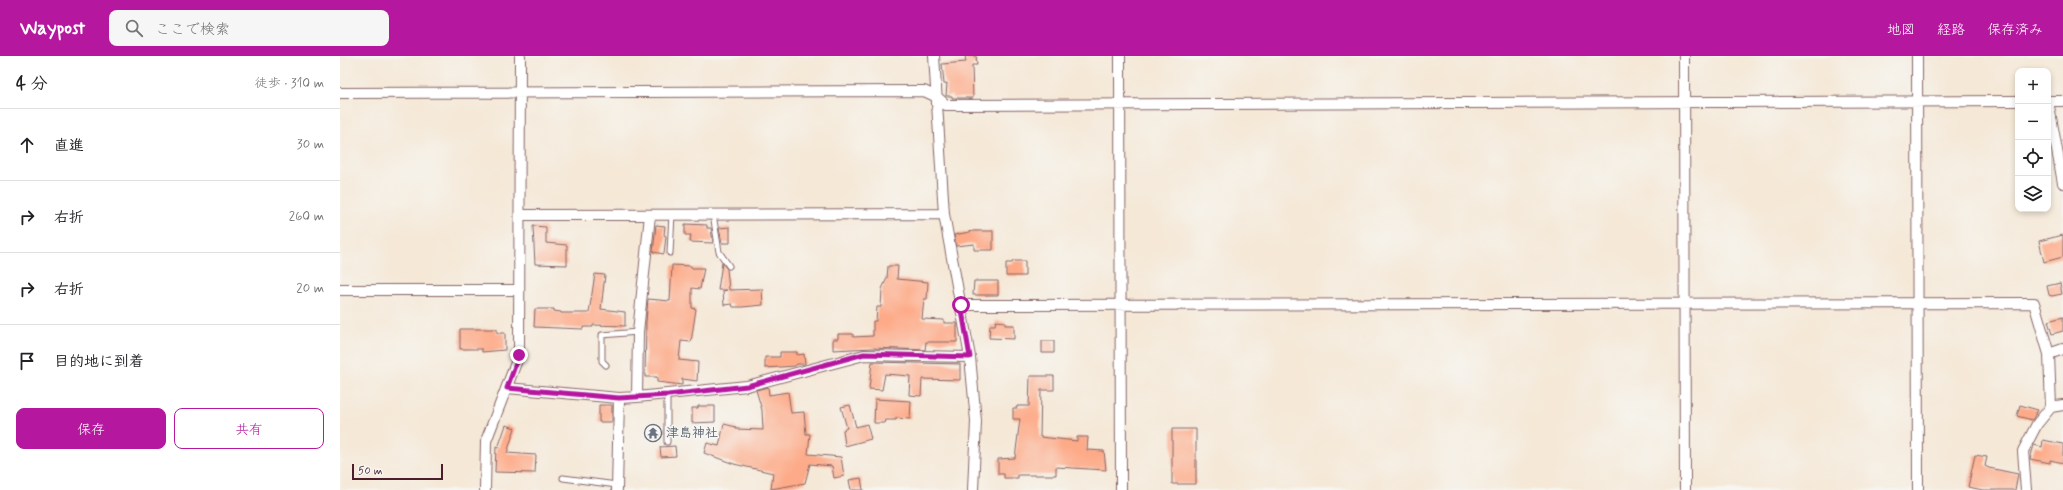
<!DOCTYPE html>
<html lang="ja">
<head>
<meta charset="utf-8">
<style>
  :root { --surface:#fff; --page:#f6f6f6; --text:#202124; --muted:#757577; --line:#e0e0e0; --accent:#b5179e }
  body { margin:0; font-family:Mynerve,"Klee One",sans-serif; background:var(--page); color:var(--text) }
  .controls { position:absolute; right:12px; top:12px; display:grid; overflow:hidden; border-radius:8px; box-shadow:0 2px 6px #0003 }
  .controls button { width:36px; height:36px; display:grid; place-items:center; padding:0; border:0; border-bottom:1px solid var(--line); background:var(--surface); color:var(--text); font:20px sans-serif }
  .scale { position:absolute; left:12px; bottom:10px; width:91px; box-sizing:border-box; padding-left:4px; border:2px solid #4a1f2b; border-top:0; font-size:11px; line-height:14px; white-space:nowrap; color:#4a1f2b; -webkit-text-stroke:3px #f6f6f2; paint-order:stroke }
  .stop { position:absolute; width:12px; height:12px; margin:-9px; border:3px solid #b5179e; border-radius:50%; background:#fff }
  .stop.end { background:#b5179e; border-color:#fff; box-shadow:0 1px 4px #0008 }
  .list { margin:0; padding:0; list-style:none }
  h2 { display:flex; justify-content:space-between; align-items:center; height:52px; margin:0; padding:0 16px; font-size:17px }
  h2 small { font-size:13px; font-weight:400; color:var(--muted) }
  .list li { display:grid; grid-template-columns:26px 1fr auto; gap:12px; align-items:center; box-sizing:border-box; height:72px; padding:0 16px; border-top:1px solid var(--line) }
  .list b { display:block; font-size:15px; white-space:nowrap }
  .list em { font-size:13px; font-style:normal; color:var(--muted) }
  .actions { display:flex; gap:8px; padding:12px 16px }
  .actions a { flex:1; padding:9px 0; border:1px solid var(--accent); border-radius:8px; text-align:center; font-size:14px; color:var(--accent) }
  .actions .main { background:var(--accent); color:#fff }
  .icon { flex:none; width:22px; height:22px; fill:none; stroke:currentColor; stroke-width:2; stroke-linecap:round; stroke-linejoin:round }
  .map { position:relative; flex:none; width:1723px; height:434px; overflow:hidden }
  header { display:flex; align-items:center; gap:24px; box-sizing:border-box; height:56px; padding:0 20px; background:var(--accent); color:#fff }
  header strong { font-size:19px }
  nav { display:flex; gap:22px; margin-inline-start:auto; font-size:14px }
  .search { width:280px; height:36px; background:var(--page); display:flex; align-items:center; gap:10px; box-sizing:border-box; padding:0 14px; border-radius:8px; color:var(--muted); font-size:15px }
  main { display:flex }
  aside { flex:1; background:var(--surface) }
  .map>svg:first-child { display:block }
</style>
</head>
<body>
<header>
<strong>Waypost</strong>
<div class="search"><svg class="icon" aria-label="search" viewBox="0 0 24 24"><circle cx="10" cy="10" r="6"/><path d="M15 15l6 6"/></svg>ここで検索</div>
<nav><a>地図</a><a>経路</a><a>保存済み</a></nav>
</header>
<main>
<aside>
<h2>4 分<small>徒歩 · 310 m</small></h2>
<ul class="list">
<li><svg class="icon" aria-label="ahead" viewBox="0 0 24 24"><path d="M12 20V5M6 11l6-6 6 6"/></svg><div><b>直進</b></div><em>30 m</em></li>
<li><svg class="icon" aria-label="right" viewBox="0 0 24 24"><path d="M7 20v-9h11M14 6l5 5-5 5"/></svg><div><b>右折</b></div><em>260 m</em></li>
<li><svg class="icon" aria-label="right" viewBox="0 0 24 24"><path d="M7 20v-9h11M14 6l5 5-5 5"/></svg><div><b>右折</b></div><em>20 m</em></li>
<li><svg class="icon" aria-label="arrive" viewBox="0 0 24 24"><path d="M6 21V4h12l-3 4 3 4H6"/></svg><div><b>目的地に到着</b></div></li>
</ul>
<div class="actions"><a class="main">保存</a><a>共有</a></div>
</aside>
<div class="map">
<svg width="1723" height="434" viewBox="0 0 1723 434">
  <rect width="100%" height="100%" fill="#f6f6f2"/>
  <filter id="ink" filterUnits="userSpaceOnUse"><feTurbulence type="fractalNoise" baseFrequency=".025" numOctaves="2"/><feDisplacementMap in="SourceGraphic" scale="8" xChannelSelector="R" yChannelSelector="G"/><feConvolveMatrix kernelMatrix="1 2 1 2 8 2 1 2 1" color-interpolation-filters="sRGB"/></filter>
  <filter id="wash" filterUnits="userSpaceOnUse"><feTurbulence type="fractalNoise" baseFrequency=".012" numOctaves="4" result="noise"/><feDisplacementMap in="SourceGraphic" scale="16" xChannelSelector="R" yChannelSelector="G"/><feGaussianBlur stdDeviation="0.9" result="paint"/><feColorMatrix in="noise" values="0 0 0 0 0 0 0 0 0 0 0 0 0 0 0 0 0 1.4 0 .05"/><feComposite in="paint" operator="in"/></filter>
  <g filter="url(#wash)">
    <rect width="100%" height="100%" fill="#f5e8d7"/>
    <g id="blocks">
      <!-- building -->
      <path fill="#fdaa88" d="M625,0h11l1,9h-5l1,33h-21v-2h-6l1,-13 -3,1 -2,-20 24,-2z
        M345,168l22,1v3h4l2,15 -23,-1 1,-7h-6z
        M316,169l9,1 -1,9 2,1 -2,18 -11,-2z
        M193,170l13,1v16l21,2v20l-32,-1z
        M390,171v16h-8l-3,-15z
        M634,175h19v19h-19v-6l-18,2 -2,-11z
        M1723,179v22l-19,5 -5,-21z
        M673,205h12v15h-19v-13h6z
        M382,207l5,6 2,21 33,-1 1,16 -21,2h-9l-1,-3 -8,1 -1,-14 4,-1h-9z
        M332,209l19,1v2h13l-4,21 -8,-1v20l4,1 -5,33 -10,-1 -2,19 19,2 -1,19 -15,-2v6l-25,-3v-5h-12l1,-55 2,-23 22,2z
        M548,210h10l-1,13 31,3 -1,17h-3l-2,20 22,1v3h13v19h-31l-1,8 -53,-2 -39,2v-11h5v-5h15v3l20,-1v-15h3l1,-14h4l1,-18 5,-11z
        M255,218l10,1 -4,34 24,3v14l-32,-1v2h-10v2l-49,-2 1,-18h19v2l7,1v1h28z
        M634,225h24v14h-25z
        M1720,227l2,11 -10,2 -3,-1 -2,-9z
        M1723,261v14l-11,3 -4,-13z
        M656,265l9,1v3h9v14l-25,-1 1,-13h5z
        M120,273h37v4h8v17l-23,2v-3h-22z
        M702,285h12v12h-12z
        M440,296h17v3l7,-1 1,10h-8l-2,2 -30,2v-11h15z
        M532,306l88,2v16l-38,-1 -1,17 -12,-1 1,-19 -25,-2 -3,16 -13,-1z
        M690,320h24v14h-13l-1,47 37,4v-4h11l-1,13 17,1 2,19 -50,-3v8h-38v3h-14v-4h-6v-15l17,-1 5,-39h-7v-11h4v-2h12z
        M428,331l1,8 19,-3 3,21 13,-1 2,22h4l-2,20 33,3 3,19 -10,2 -2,-12 -22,-2 -5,19 -34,6 2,-16 -39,-9 -30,-11 3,-10 12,3 5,-22 12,3v2l27,1 -1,-20 -6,-20z
        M535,343l36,2 -1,18 -14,-1v2h-10l-1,3h-11z
        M259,349h13v17h-13z
        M510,349l6,22 11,-3 4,15 -26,7 -2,-16 4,-2 -6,-21z
        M1680,349l18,5 -6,10 -15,-4z
        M358,350h17v16l-23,1v-15h6z
        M166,369l9,3 -8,25 29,2 -1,18 -40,-1 1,-25 2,1z
        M832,373h24v55h-24z
        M1703,384l20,4v19l-13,-3v3l-20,-4 4,-14 8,2z
        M335,390l1,10 -15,1 -1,-10z
        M1635,399l12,2 -2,9 4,2 29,6 -3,16h-32l-15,-3z
        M521,422l2,12h-12l-2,-10z"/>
    </g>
  </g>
  <g filter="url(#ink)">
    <use href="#blocks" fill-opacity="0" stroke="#866567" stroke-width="1"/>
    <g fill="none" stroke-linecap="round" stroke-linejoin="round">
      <!-- lane casing -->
      <g stroke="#866567" stroke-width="7">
        <path id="lane" d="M373,158l6,38 10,14
          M330,197l2,-39
          M266,309l-4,-4v-26l36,-3
          M327,386v-47
          M223,422l54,7"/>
      </g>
      <!-- street casing -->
      <g stroke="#866567" stroke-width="12">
        <path id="street" d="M594,0l10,158 26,143 6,64 -3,69
          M780,0l1,434
          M1344,0l1,434
          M1577,0l1,434
          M0,37l584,-2 13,6 9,8 1072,-4
          M1708,45l15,82
          M1708,45h15
          M180,159l424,-1
          M0,234h179
          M621,249l1073,-2 15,51 2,53 -14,17 -14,27 3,39
          M1709,298l14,-5
          M167,332l112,10 18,-1 110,-11 117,-31 106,2
          M297,341l1,-65 12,-117
          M1711,351l12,-2
          M145,434l1,-49 33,-86 1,-299
          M277,434l2,-92"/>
      </g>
      <!-- lane -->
      <use href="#lane" stroke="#fff" stroke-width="5"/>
      <!-- street -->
      <use href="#street" stroke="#fff" stroke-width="10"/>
    </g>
  </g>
  <g fill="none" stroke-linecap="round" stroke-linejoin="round" filter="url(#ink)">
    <!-- route -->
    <path stroke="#b5179e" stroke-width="5" d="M179,299l-12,33 112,10 49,-3 79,-9 117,-32 106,3 -9,-52"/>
  </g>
  <!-- icons -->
  <defs>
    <g id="temple-ring" transform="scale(0.9)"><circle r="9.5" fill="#f6f6f2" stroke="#6b7280" stroke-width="1.5"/><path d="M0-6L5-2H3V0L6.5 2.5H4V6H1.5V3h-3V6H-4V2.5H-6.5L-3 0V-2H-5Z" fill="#6b7280"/></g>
  </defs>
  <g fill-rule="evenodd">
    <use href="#temple-ring" x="313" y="377"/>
  </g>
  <g text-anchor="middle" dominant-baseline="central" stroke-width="3" stroke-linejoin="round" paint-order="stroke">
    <!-- worship labels -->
    <g font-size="13" font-weight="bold" fill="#5b616d" stroke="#f6f6f2" text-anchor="start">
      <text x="326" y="377">津島神社</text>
    </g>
  </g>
</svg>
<div class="controls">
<button>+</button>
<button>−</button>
<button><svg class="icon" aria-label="locate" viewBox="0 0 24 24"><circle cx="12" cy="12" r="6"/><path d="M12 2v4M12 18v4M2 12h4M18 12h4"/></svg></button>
<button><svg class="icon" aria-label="layers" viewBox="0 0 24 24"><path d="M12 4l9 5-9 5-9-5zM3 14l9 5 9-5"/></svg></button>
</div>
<div class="scale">50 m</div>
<div class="stop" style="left:621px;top:249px"></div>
<div class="stop end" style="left:179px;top:299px"></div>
</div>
</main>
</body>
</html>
